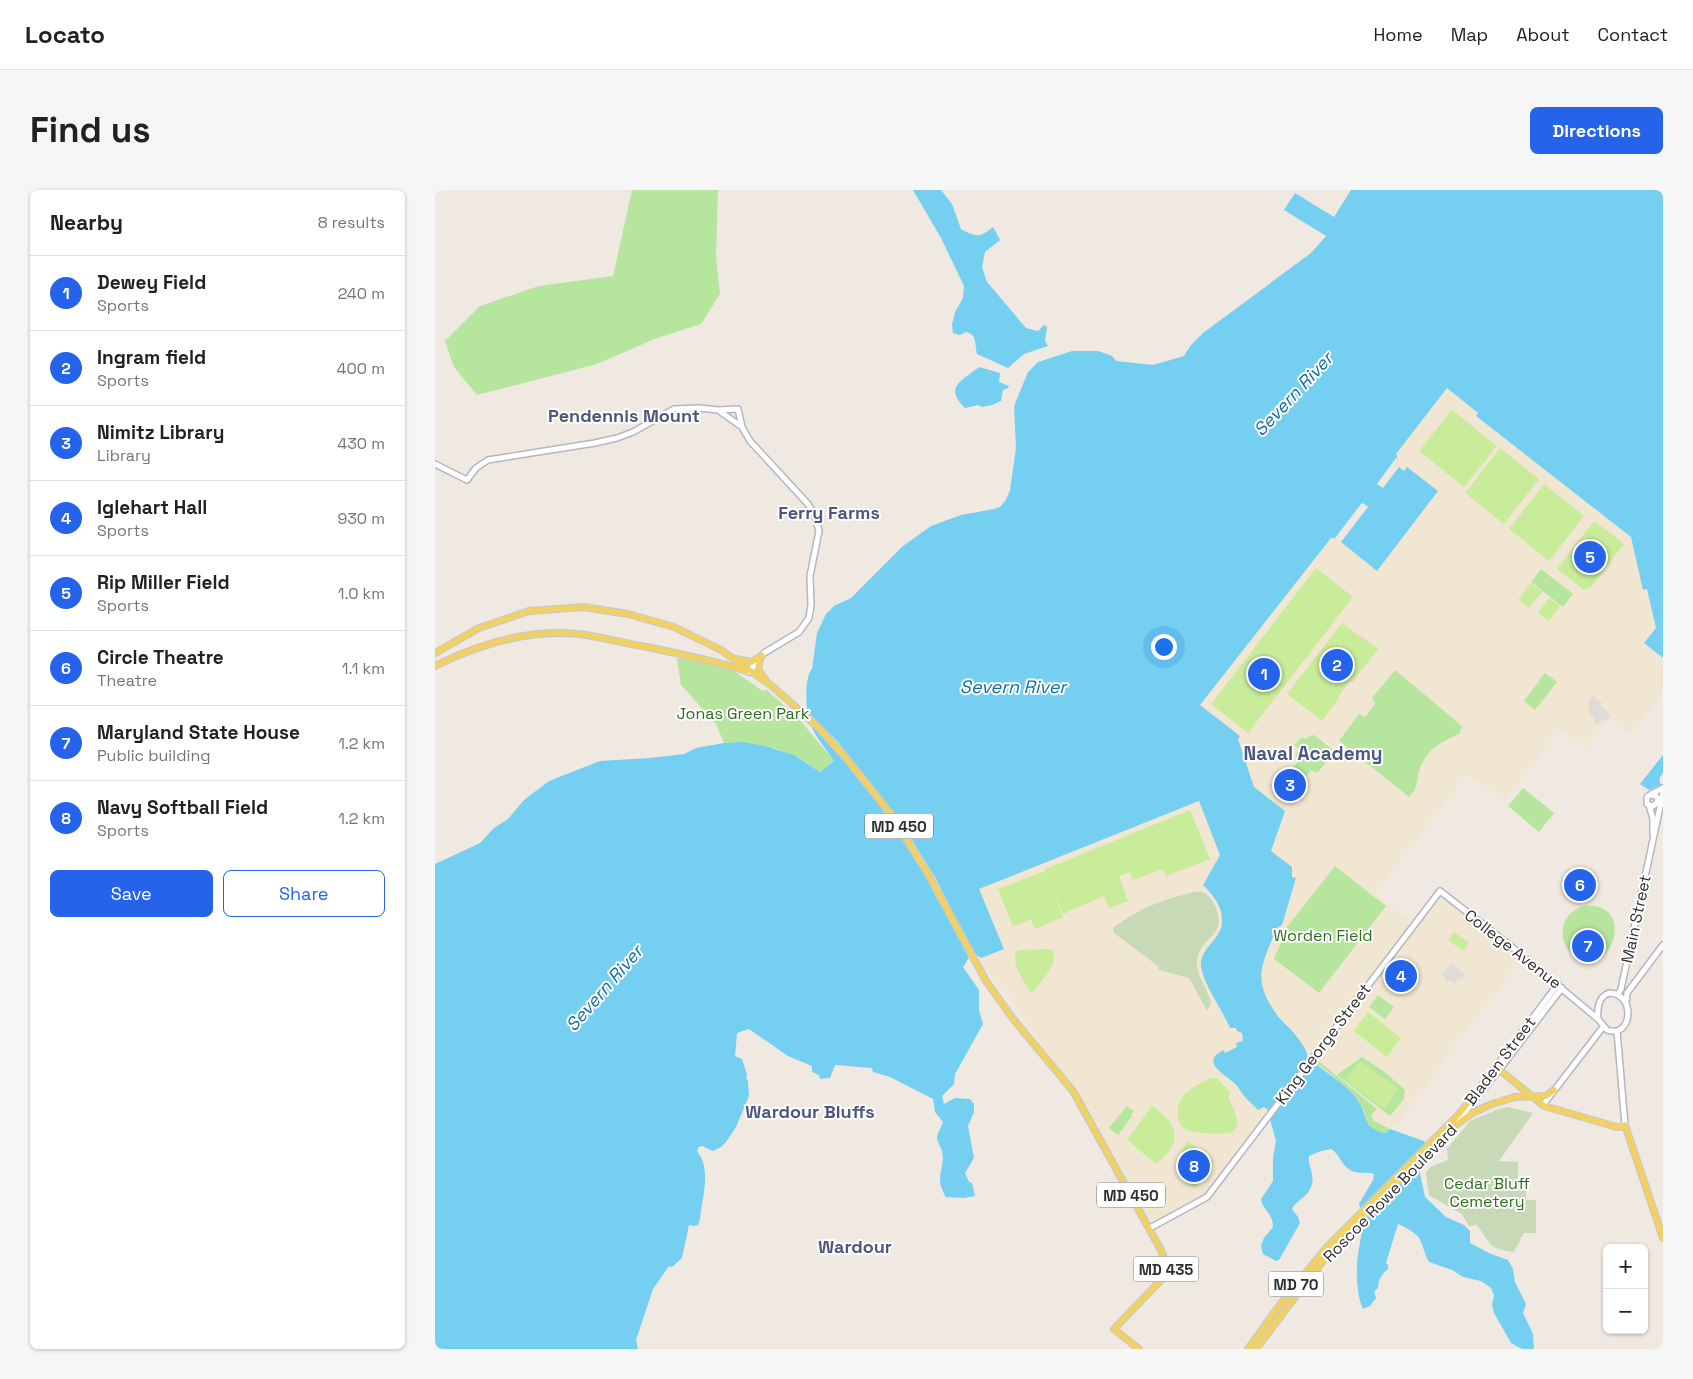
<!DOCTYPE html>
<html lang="en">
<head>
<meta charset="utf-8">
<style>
  :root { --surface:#fff; --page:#f6f6f6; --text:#202124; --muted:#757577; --line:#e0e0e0; --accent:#2563eb }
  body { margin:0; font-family:"Space Grotesk",sans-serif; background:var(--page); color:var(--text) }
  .controls { position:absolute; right:15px; bottom:15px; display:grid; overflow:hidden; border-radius:8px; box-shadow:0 1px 4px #0004 }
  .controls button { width:45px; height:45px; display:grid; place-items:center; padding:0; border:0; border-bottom:1px solid var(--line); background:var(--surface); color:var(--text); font:25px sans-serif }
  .you { position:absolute; left:728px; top:456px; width:18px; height:18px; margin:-12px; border:4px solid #fff; border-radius:50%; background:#1a73e8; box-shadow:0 0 0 8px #1a73e833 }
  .badge { display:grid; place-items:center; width:32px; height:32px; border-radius:50%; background:var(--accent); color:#fff; font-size:16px; font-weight:700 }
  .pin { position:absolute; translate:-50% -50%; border:2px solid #fff; box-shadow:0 1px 5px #0006 }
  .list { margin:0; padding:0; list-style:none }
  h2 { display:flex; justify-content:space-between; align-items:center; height:65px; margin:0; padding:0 20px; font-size:21px }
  h2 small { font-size:16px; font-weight:400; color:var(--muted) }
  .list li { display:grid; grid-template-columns:32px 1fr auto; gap:15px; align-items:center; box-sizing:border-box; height:75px; padding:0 20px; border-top:1px solid var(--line) }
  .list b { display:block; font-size:19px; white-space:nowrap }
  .list p { margin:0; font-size:16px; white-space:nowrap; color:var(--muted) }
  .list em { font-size:16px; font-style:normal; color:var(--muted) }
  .actions { display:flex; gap:10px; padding:15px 20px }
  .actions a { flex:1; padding:11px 0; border:1px solid var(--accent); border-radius:8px; text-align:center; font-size:18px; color:var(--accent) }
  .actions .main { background:var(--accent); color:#fff }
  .map { position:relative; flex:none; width:1228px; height:1159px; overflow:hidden; border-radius:8px }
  header { display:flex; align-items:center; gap:30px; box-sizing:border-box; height:70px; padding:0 25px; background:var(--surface); border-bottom:1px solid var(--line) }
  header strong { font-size:24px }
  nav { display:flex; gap:28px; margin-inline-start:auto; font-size:18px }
  .intro { display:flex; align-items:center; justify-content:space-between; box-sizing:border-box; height:120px; padding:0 30px }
  h1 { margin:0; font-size:35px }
  .button { padding:12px 22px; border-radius:8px; background:var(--accent); color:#fff; font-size:18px; font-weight:700 }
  main { display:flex; gap:30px; padding:0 30px }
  aside { flex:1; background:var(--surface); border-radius:8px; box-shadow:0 1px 4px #0004 }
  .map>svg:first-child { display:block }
</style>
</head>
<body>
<header>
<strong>Locato</strong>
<nav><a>Home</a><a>Map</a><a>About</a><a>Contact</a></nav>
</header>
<div class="intro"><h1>Find us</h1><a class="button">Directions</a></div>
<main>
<aside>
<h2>Nearby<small>8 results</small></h2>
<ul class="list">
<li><span class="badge">1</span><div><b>Dewey Field</b><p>Sports</p></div><em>240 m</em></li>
<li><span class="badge">2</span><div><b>Ingram field</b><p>Sports</p></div><em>400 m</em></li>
<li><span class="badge">3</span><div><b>Nimitz Library</b><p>Library</p></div><em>430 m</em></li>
<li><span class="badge">4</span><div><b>Iglehart Hall</b><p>Sports</p></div><em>930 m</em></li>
<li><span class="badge">5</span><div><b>Rip Miller Field</b><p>Sports</p></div><em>1.0 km</em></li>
<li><span class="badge">6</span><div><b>Circle Theatre</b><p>Theatre</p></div><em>1.1 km</em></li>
<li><span class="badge">7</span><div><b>Maryland State House</b><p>Public building</p></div><em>1.2 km</em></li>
<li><span class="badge">8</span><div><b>Navy Softball Field</b><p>Sports</p></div><em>1.2 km</em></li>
</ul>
<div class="actions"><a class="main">Save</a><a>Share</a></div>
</aside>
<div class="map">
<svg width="1228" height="1159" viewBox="0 0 1228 1159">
  <rect width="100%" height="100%" fill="#efe9e1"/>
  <!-- education -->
  <path fill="#f0e6d1" d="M1012,198l31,25 -2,4 156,120 11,52h4l9,39 -12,15 19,15v34l-32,42 -21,-16 -24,30 -26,-19 -56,73 -34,-27 -4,1 -91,117 33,27 1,5 -98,128 -26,-32 -6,-4 -13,-20 -5,-14v-12l5,-14 12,-31 4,-2 15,-46 -4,-2 -1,-9 -20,-16 -18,-64 -16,-48 2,-2 -40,-31z
    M764,611l21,54 -17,30 9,9 11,25 -5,16 -16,22 -1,12 29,59h6l6,5 1,8 -5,6 -13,6h-7l-4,7 34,40 10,9 6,-2 5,4 -12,13 -50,68 -20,13 -35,16 -6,-3 -23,-42 -5,-12 -14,-22 -22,-41 -54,-75 -17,-29 -7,-7 -9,-6 -10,-17 -4,-9 23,-9 -25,-60z
    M1003,708h5l78,62 -79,102 -8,11 2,1 -35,45 -11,10 -15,-8 -4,-6 5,-6 -60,-51z"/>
  <!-- green -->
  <path fill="#b6e59e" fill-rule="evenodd" d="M197,0h86l-2,66 4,38 -19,30 -44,14 -60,26 -120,31 -23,-28 -9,-26 35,-35 59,-20 74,-10z
    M1106,379l32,25 -10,13 -32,-25z
    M242,468l37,7 20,6 29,20 4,-1 32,29 35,42 -14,11c-9,-6 -18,-13 -27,-17 -22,-10 -46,-13 -69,-12l-8,-19 -35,-39z
    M960,480l67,56 -3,8c-18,8 -34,16 -40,37 -3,12 -1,17 -10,26l-70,-56 20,-27 6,3 10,-13 -3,-6z
    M1110,483l12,9 -22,28 -11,-9z
    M879,545l19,15v4l-15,18h-4l-3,-2 -6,7 -12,-9 6,-8 -4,-5 4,-6 -5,-4 8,-8 4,2 4,-3z
    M1088,598l31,25 -15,19 -31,-26z
    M900,676l51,40 -67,87 -45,-34 13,-32z
    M1150,716c56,-5 22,84 -14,47 -16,-16 -8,-43 14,-47zM1158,740l5,2 7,8 -6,8 2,2v4l-8,8 -14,-9 1,-2 -5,-4v-4l6,-7h3l2,2z
    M943,805l16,12 -9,12 -16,-12z
    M927,867l24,16 19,17 -1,9 -14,17 -53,-41z
    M880,868l62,51 -6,6 3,6 16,8 -4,4c-5,-1 -11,-1 -15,-4 -5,-5 -5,-15 -9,-22 -9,-15 -34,-37 -49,-45z
    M692,916l7,5 -3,4 1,1 -14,19 -9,-7z"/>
  <!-- cemetery -->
  <path fill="#c8d9b8" d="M759,702c9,-1 14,2 19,10 18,35 -12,32 -16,58 -2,15 12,29 14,44l-4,7 -18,-33 -30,-8 -1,-4 -44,-33 -1,-5c28,-21 47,-27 81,-36z
    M1073,917l25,6 -34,48 19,1v19h8v19h10v33h-12l-10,19c-26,-3 -23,-8 -37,-27l-8,1 -7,-12 -33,-19 -3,-22 4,-6 18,-7 -1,-11 23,-28 29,-12z"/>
  <!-- pitch -->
  <path fill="#c9ec9a" d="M1017,220l45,36 -33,41 -45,-36z
    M1065,258l39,31 -35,45 -39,-31z
    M1109,294l40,32 -35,45 -40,-32z
    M1159,331l30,23 -33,43 -7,3 -27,-21z
    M881,378l37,29 -105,136 -37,-29z
    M1096,393l11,9 -13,16 -11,-8z
    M1114,408l11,8 -11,15 -11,-8z
    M907,433l36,26 -26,33 -2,-1 -12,16 1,1 -17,23 -35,-27z
    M755,620l20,49 -44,17 -3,-7 -30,11 -3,-8 -11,4 9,25 -19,7 -5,-12 -41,18 -12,-28 12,31 -28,12 -4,-10 -18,8 -15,-38 47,-18 6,13 -6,-15z
    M1019,742l15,11 -6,8 -15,-11z
    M614,759l4,2c5,16 -13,30 -20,41l-2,1c-6,-11 -23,-33 -13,-43z
    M933,822l33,26 -14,19 -33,-26z
    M925,871l39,28 -15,20 -38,-29z
    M777,888l6,1 13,15 -3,2c2,6 11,23 9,29 -1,4 -4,7 -8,8 -5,2 -37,0 -42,-3 -6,-3 -8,-7 -9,-12 -4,-23 17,-33 34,-40z
    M717,916c28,19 31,36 4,58l-29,-24z
    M753,951l26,19 -19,29c-19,-16 -22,-28 -7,-48z"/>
  <!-- plaza -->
  <path fill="#dfdcd8" d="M1157,505l10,8 -2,3 7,5 3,6 -13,7 -3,-1v-7l-4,-2 -2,-9v-3z
    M1016,773l14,11 -4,6 -3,-1 -3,5 -4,-3 -4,1 -1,-4 -4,-3z"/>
  <!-- water -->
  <path fill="#75cff0" d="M478,0h28l11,14 9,25c14,8 19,9 32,-2l7,13 -15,12 -3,15 5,15 39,46 12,3 6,-6 3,2 -2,14 3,5 -24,8 -16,14 -31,-14c-2,-9 0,-20 -11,-22l-6,3 -7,-2 -1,-9 3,-12 8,-14 1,-12 -23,-48z
    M916,0h312v468l-19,-15 12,-15 -9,-39 -4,1 -12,-53 -155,-121 2,-3 -31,-25 -51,66 2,5 -3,5 9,7 3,-4 31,24 -61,80 -36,-29 -6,-4h-4l-131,167 40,31 -2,3 16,48 31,24 -14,40 21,16v10l4,1 -14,47 -5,3c-15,36 -26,51 0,87 4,6 11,11 16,17 7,9 13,15 15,26 16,13 35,24 48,40 14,17 4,31 30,35l4,-4 34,12 8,13 -13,15 6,28 21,20 18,8 6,6v12l21,11 17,6 5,9 2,13 11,22 -3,9 10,21 1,15h-12l-11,-6 -17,-30 -2,-8 2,-10 -3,-7 -10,-7 -18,-4 -11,-7 -23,-8c-4,-7 -5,-13 -8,-20 -3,-9 -16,-15 -23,-18l-12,39 2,2v4c-6,4 -10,12 -10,19l-4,4 2,6 -6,8 -7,3c-7,-16 -7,-38 -5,-55 3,-16 7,-34 1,-50l14,-24 1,-6c-8,-3 -17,1 -24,-4 -9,-5 -10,-16 -19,-21l-10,2 -12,5c-2,11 9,21 0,35 -5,8 -13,10 -17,18l6,8 2,6 -21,37 -3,1 -13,-7 -2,-9 3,-7 9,-11c0,-14 -10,-16 -12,-28l12,-18v-24l3,-16 -6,-22 3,-5 -9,-7 -6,3c-4,-5 -10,-9 -14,-14 -3,-3 -4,-7 -7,-10 -8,-10 -40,-23 -13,-36l1,3 12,-6 -1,-4 7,-2 -1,-8 -5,-2 -1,-3h-6c-7,-17 -28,-46 -29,-63 -1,-11 10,-21 16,-29 13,-18 -1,-39 -14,-51l17,-30 -21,-54 -220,88 25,60 -23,9 -5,-3 -6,1 -7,11 16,23v20l4,14 -28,50 -1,10 -12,12 2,8 11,-6 15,1 4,5v8l-6,14 6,32 -9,15 4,9 3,1 3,13 -11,2 -18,-1c-13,-21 0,-28 -4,-46 -1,-5 -5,-8 -5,-14 1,-5 5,-11 6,-15l-8,-10 -2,-13 -43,-22 -17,-5 -1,-4 -37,-3 -5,13 -10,1 -1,-4 -7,-3v-6l-24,-10 -39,-27 -12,4 -2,23 7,3 5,15 -1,5 2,1 1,16 -13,31 -10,15 -5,5 -8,4 -11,-5 -3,1 -2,4c15,19 5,46 3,68l-2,6 -4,1 -5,-1 -7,33 -10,9 -3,-1 -16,23 -17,51 2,9h-203v-485l45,-21 14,-15 14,-9 16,-19 25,-19 51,-20 50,-3 34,-4 12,-6 28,-5 19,-1 22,4 29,9 26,17 14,-11c-7,-10 -16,-22 -22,-33 -6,-11 -9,-49 0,-59l5,-36 9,-19 8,-8 17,-8 52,-52 28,-20 30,-11 33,-6 6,-2 6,-7 4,-10 6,-42 -2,-42 14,-34 10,-10 34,-11h26l14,5 4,5 37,4 31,-9 7,-11 12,-12 108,-80 15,-17 -42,-26 11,-17 39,24z
    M544,177l21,6 -1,9 10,4 -1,2 -5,2 -2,11 -9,4 -10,2 -4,-2 -13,3c-22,-21 -2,-28 14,-41z
    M1228,565v18l-4,6 2,6 -12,5 -9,-6z"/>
  <!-- pier -->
  <path fill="#efe9e1" d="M961,268l2,1 -3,5 4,3 -16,21 -6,-4z
    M928,313l5,4 -27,35 -6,-4 26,-34z
    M371,520l32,32 61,77 36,58 42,82 -6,-1 -1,2 -42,-80 -35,-56 -34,-46 -26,-31 -25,-26z"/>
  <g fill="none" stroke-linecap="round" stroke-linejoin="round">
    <!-- secondary casing -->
    <g stroke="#b4b7c1" stroke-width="8">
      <path id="secondary" d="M283,220l24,17
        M0,274l32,16 9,-12 12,-8 107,-17 22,-5 16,-6 41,-23 25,-1 19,2 20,-1 4,18 8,14 58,63 7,12 4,15 -9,45 1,29 -2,13 -10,14 -35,21 -15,19
        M1215,605l6,1 2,3 -1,4 -4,3 -6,-2v-7c5,-4 10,-6 16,-9
        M1214,615l4,14v15
        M1174,803c27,0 24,46 -2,37l-9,-11c-1,-11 0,-22 11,-26z
        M1183,804l3,-5 42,-196
        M1191,814l1,-11 36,-48
        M1182,841l8,94
        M1061,877l62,-83
        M1108,915l60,-78
        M1021,933l43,-53 63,-82
        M715,1038l57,-31 233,-306 73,57 85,71"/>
    </g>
    <!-- primary casing -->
    <g stroke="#c9c9c9" stroke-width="8">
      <path id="primary" d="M0,463l44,-25 50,-17 55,-4 44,7 46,13 47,23 51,36 47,42 27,30 44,55 37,59 59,109 28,39 59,71 89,161 4,12 -1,8 -3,7 -48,50 25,20
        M327,465c-6,14 -4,14 4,26
        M301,469l15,3 9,-5
        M0,476c44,-22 94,-37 144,-32 22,3 45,9 68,13 34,7 67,14 100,24
        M813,1159l31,-43 47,-58 133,-134 37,-47 48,39 73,21h5l3,-2 38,113
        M821,1159l42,-56 44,-56 108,-108 24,-17 18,-8 23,-7 31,-1 8,-6"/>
    </g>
    <!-- secondary -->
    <use href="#secondary" stroke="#fff" stroke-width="5"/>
    <!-- primary -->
    <use href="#primary" stroke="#f2d163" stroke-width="5.5"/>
  </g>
  <g text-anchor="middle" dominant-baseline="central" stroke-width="4" stroke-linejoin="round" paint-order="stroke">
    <!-- shield labels -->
    <g fill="#fff" stroke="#6d6d6d" stroke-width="1">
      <rect x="430" y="623.5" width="68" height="25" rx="4"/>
      <rect x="662" y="992.5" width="68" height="25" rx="4"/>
      <rect x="698.5" y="1066.5" width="65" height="25" rx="4"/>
      <rect x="833.5" y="1081.5" width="55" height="25" rx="4"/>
    </g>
    <g font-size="15" font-weight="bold" fill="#2e2e2e">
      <text x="464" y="636">MD 450</text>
      <text x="696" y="1005">MD 450</text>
      <text x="731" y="1079">MD 435</text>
      <text x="861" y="1094">MD 70</text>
    </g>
    <!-- park labels -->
    <g font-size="16" fill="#2c6e1b" stroke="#fff">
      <text x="308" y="523">Jonas Green Park</text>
      <text x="888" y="745">Worden Field</text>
      <text x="1052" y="993">Cedar Bluff<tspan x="1052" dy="18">Cemetery</tspan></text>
    </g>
    <!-- street labels -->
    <g font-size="16" fill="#2e2e2e" stroke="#fff">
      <text transform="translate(1201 729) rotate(-78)">Main Street</text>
      <text transform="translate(1078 759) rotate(38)">College Avenue</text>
      <text transform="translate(888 854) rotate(-53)">King George Street</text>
      <text transform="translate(1065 871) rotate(-53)">Bladen Street</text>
      <text transform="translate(955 1003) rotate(-46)">Roscoe Rowe Boulevard</text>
    </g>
    <!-- water labels -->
    <g font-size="18" font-style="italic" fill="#0d6fa3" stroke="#fff">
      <text transform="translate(858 204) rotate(-47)">Severn River</text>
      <text x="578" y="496">Severn River</text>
      <text transform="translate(169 798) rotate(-49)">Severn River</text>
    </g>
    <!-- neighbourhood labels -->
    <g font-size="18" font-weight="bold" fill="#4d5680" stroke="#fff">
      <text x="189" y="225">Pendennis Mount</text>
      <text x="394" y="322">Ferry Farms</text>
      <text x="375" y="921">Wardour Bluffs</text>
      <text x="420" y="1056">Wardour</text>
    </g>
    <!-- quarter labels -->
    <g font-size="19" font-weight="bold" fill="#4d5680" stroke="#fff">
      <text x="878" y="563">Naval Academy</text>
    </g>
  </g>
</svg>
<div class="controls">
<button>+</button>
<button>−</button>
</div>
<div class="you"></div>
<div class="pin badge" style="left:829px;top:484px">1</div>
<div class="pin badge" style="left:902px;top:475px">2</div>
<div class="pin badge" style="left:855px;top:595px">3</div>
<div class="pin badge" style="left:966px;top:786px">4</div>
<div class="pin badge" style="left:1155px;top:367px">5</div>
<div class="pin badge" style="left:1145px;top:695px">6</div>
<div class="pin badge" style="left:1153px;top:756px">7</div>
<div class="pin badge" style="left:759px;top:976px">8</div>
</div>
</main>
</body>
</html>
